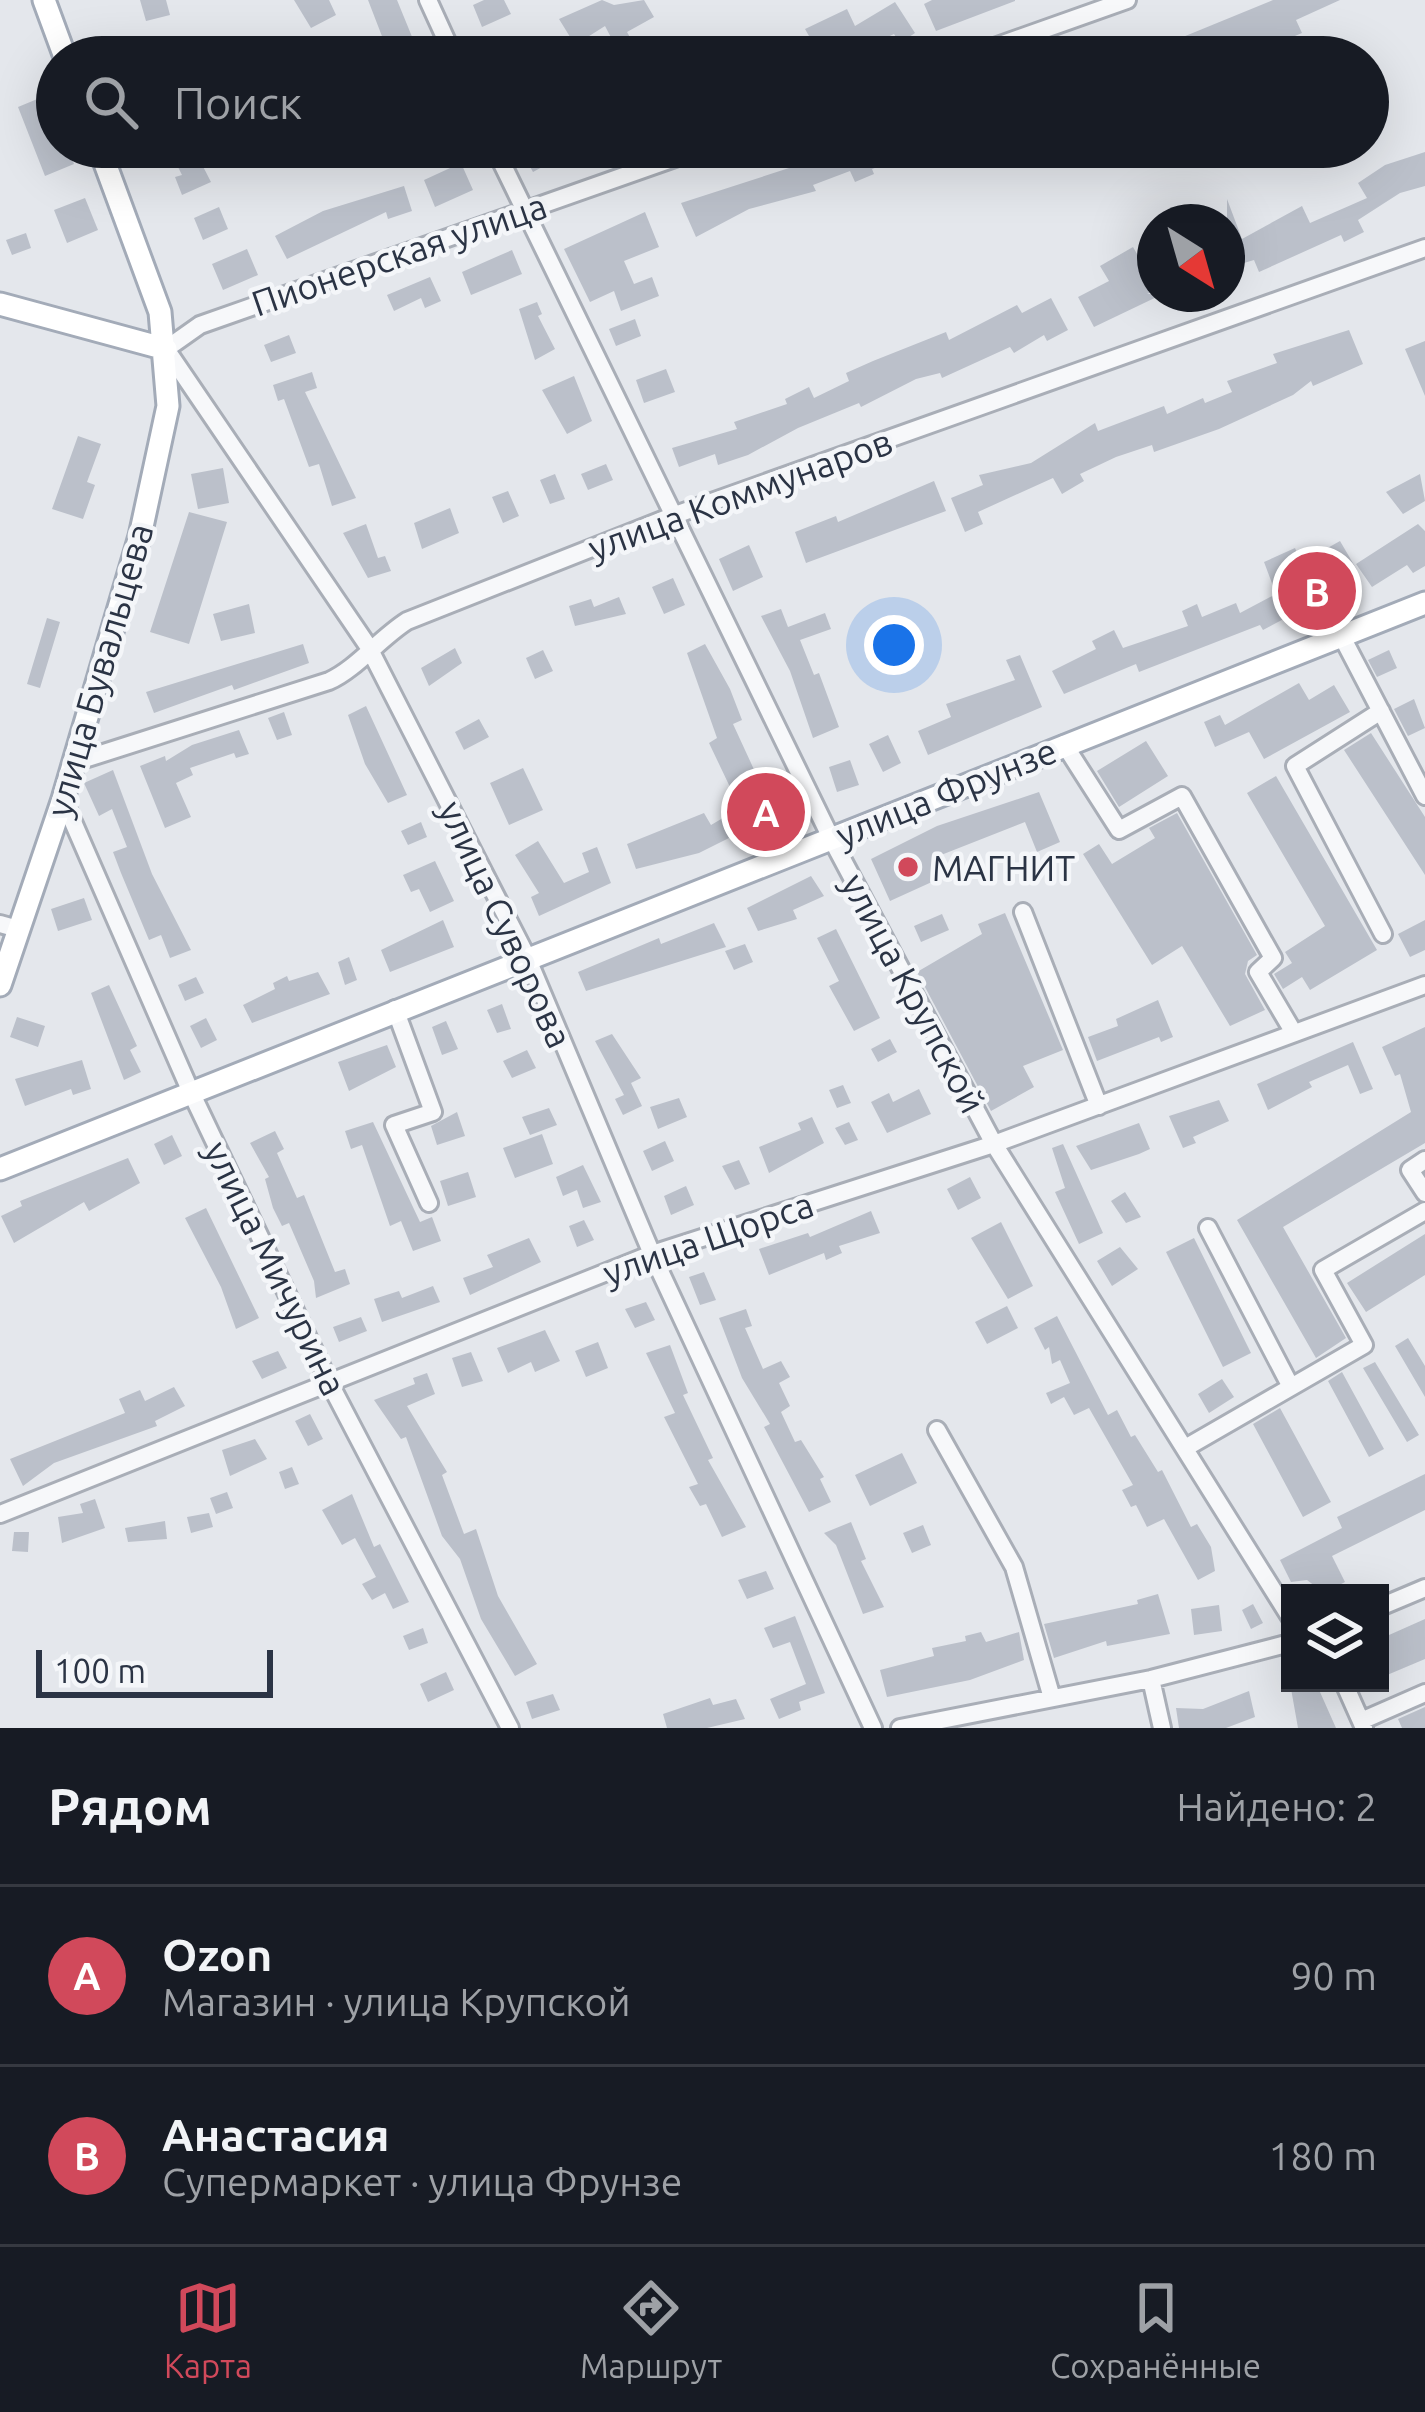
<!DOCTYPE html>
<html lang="ru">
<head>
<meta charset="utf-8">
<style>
  :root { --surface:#171b24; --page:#20242c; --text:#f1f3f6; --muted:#9ea1a6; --line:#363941; --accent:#d1495b }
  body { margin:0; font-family:Ubuntu,sans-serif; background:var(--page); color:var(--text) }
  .controls { position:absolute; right:36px; bottom:36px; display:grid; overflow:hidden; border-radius:0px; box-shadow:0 12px 48px #0002 }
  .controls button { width:108px; height:108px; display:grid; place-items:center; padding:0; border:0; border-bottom:3px solid var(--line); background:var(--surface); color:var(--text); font:60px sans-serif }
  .compass { position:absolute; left:1137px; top:204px; width:108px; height:108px; border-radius:50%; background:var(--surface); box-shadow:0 12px 48px #0002; rotate:143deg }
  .scale { position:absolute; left:36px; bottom:30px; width:237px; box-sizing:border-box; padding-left:12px; border:6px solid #2b3445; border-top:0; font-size:33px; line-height:42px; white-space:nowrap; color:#2b3445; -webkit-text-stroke:9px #f4f6f9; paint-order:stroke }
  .you { position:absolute; left:894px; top:645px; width:42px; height:42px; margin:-30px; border:9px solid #fff; border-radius:50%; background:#1a73e8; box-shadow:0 0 0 18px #1a73e833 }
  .badge { display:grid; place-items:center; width:78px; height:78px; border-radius:50%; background:var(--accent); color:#fff; font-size:39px; font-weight:700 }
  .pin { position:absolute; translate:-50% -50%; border:6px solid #fff; box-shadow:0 3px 12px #0006 }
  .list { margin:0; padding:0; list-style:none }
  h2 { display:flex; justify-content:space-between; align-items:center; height:156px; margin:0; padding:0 48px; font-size:51px }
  h2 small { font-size:39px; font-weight:400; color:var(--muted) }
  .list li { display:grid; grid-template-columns:78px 1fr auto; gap:36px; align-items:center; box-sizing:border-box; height:180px; padding:0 48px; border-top:3px solid var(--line) }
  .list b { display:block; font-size:45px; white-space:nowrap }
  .list p { margin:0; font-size:39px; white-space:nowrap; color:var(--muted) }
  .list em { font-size:39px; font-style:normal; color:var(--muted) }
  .icon { flex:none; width:66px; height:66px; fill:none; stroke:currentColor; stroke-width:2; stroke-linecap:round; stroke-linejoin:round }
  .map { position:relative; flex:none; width:1425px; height:1728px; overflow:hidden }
  .search { position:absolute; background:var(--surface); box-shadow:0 12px 48px #0002; left:36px; right:36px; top:36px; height:132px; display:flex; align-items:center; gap:30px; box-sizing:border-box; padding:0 42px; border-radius:66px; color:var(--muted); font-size:45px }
  .sheet { height:516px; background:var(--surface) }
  nav { display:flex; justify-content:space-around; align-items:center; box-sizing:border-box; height:168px; border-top:3px solid var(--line); background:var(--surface); font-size:33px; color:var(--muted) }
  nav a { display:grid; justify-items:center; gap:6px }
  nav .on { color:var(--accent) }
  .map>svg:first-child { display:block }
</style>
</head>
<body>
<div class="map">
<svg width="1425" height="1728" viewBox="0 0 1425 1728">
  <rect width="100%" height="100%" fill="#e4e7ec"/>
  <!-- building -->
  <path fill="#bbc0ca" d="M140,0h26l4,15 -24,6z
    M294,0h35l7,15 -25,13z
    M368,0h29l20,49 -27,8z
    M484,0h20l7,14 -29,13 -9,-22z
    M602,0l12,5 30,-5 10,17 -27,15 5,9 -15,8 -12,-23 -30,19 -16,-26z
    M932,0h83v1l-79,30 -12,-27z
    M1273,0h67l-44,20 6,13 -47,20 -6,-16 -55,20h-60z
    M895,2l20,31 -15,10 -6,-9 -49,23h-53l-5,-9 22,-12 -4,-7 42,-20 8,17z
    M47,95l10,26v26h10l7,17 -29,12 -27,-69z
    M168,147h25l18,35 -29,13 -7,-18 7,-2z
    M519,147h60l-46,25z
    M854,147l74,1 -56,21 2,5 -19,8 -5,-11 -37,14 3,6 -67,18 -53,28 -15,-34z
    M1425,152v34l-25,7 -42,27 6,12 -20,10 -3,-7 -82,37 -5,-12 -27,8v-69l15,40 60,-33 8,17 57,-25 -9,-15 27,-18z
    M461,163l12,27 -38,17 -11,-27z
    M404,186l8,25 -24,8 -2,-7 -99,47 -12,-23 48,-25z
    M85,198l13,32 -31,13 -13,-33z
    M219,207l9,22 -25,11 -9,-22z
    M645,212l14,35 -35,14 10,23 18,-7 7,19 -38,15 -7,-20 -24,11 -26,-53z
    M26,233l5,15 -19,7 -6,-15z
    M1133,247l22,38v6l-8,3h16l-69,33 -16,-30 31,-16 -9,-15z
    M247,249l11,26 -35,15 -11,-26z
    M512,250l10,24 -51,21 -9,-23z
    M430,277l11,24 -16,7 -4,-10 -27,13 -7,-16z
    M1051,298l17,32 -21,11 -3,-6 -30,18 -4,-6 -68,31 -2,-5 -24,6 -55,28 -2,-4 -61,25 -50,27 -30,10 -3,-11 -36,13 -7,-19 65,-19 -3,-7 53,-18 -2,-5 24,-12 5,11 35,-17 -3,-8 27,-12 73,-29 3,8 68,-35 5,8z
    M537,302l5,12 -4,2 17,33 -20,11 -16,-51z
    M635,319l6,17 -25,10 -7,-17z
    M1349,330l14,34 -50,22 -2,-5 -18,14 -74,34 -65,23 -2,-7 -36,12 -36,17 4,7 -22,13 -9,-16 -75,34 5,12 -18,8 -14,-34 32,-13 -4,-10 52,-12 64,-40 3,8 66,-25 3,8 36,-16 2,5 27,-11 -5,-11 50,-18 -4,-9z
    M289,335l7,18 -25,9 -7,-17z
    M1425,341v55l-20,-47z
    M666,369l9,23 -31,11 -8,-23z
    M312,372l5,16 -12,4 51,106 -24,8 -13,-42 -10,3 -25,-68 -6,2 -5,-16z
    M574,376l18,45 -25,13 -25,-44z
    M78,436l23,8 -14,38 8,3 -12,34 -31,-10z
    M606,464l7,16 -25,10 -7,-16z
    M223,468l6,35 -31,6 -7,-35z
    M555,474l10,25 -15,5 -10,-24z
    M1420,474l5,27 -22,13 -17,-22z
    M934,481l12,30 -140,52 -11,-31 41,-16 2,6z
    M508,491l11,25 -16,7 -11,-26z
    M450,508l9,25 -37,16 -8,-26z
    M189,512l38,10 -38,122 -39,-12z
    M366,524l12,34 7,-2 6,15 -23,7 -25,-45z
    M1418,524l7,7v35l-12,7 -6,-8 -35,22 -16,-23z
    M1340,541l17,29 -28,17 8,15 -22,12 -5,-9 -47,25 -3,-5 -121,47 -3,-8 -72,30 -12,-23 44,-22 -4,-8 22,-11 9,18 65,-22 -6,-15 15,-7 5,13 34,-14 4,10 36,-19 -12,-32 31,-14 6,15z
    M749,545l14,32 -30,14 -14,-32z
    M673,578l12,27 -21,9 -12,-27z
    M619,597l7,17 -51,12 -6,-20 22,-7 3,8z
    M249,604l6,29 -34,8 -8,-27z
    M781,609l7,18 37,-14 6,16 -31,11 14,35 5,-2 20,54 -26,11 -23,-67 -29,-55z
    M47,618l13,4 -20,66 -13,-4z
    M303,644l6,19 -75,27 -2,-5 -78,28 -8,-21z
    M705,644l25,45 12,31 -9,4 42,91 -76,38 -63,16 -9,-25 77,-31 7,12 29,-17 -31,-65 8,-5 -30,-85z
    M455,648l7,15 -33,23 -8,-18z
    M543,650l10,21 -18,8 -9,-21z
    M1389,650l8,18 -20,9 -9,-17z
    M1020,655l22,52 -114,48 -10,-24 33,-14 -5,-13 69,-24 -9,-20z
    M1299,683l10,17 25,-15 16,27 -86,47 -15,-27 -34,15 -11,-25 16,-7 5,10z
    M1414,699l11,29 -17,8 -14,-27z
    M366,706l41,89 -19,8 -23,-39 -17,-49z
    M284,712l8,23 -15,5 -9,-22z
    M479,719l10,18 -25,13 -9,-18z
    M239,730l10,24 -13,4 -2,-5 -44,15 3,7 -17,8 15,34 -26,11 -25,-62 25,-10 1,5 26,-16z
    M1371,733l54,84v58l-81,-125z
    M888,735l13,28 -18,9 -14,-28z
    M1146,741l22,35 -49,31 -22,-36z
    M850,760l9,25 -22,7 -8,-25z
    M523,768l20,42 -34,15 -19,-42z
    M113,770l39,104 39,76 -21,8 -9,-23 -12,5 -28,-67 -8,-21 14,-5 -15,-38 -13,7 -15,-33z
    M1276,776l101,174 -67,40 -8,-13 -19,12 -9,-15 18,-11 -7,-11 40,-26 -78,-133z
    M1039,792l21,50 -23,10 -12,-30 -89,35 9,19 -55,25 -19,-42 66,-33z
    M1177,813l80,142 -9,6 -3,13 20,36 -35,16 -48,-80 -30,19 -69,-111 16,-10 13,20 43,-26 -6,-10z
    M421,822l6,15 -19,8 -7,-14z
    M538,841l26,42 25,-11 -7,-19 15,-6 14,36 -72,33 -8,-19 8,-4 -24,-38z
    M435,861l19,40 -24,11 -11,-23 -8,3 -8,-17z
    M811,876l13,20 -31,14 4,9 -39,12 -11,-23z
    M84,898l8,22 -34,11 -7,-22z
    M1005,913l58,137 -40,16 11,21 -43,24 -74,-139 65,-38 -4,-10z
    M942,914l7,16 -28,12 -7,-16z
    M443,920l11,27 -64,25 -9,-22z
    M1425,920v30l-15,7 -12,-23z
    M714,923l12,24 -140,44 -8,-19 81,-34 2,6z
    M836,929l44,89 -26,13 -25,-45 10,-5 -22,-43z
    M745,944l8,18 -19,8 -9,-19z
    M349,957l8,23 -12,5 -7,-23z
    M318,972l12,22 -78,29 -9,-18 32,-16 -2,-6 14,-7 2,5z
    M196,977l8,16 -19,8 -7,-16z
    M109,985l28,61 -7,4 11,22 -17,8 -33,-87z
    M1158,1000l15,37 -12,5 -2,-5 -62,24 -9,-24 30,-11 -2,-7z
    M502,1004l9,25 -14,4 -10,-23z
    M17,1017l28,9 -7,21 -28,-10z
    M206,1018l11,22 -16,8 -11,-22z
    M446,1021l12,28 -16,6 -10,-28z
    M1425,1027v116l-142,84 63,111 -30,20 -79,-138 174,-108 -11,-38 -5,2 -13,-29z
    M612,1034l29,44 -10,5 11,23 -19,9 -8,-16 9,-4 -29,-54z
    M890,1039l7,13 -19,10 -7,-13z
    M1353,1042l20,47 -13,5 -12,-29 -39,17 3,5 -44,23 -11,-26z
    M387,1045l9,22 -47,24 -11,-29z
    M527,1050l9,18 -24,10 -9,-17z
    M82,1060l9,29 -18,6 -2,-6 -46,17 -10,-27z
    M843,1085l8,18 -14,5 -8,-18z
    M919,1089l12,25 -44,19 -16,-31 18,-9 4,9z
    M679,1098l8,19 -29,12 -8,-22z
    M1219,1100l10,21 -36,16 3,6 -13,5 -14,-32z
    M549,1108l8,17 -27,10 -8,-18z
    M457,1112l8,24 -28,9 -6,-19z
    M812,1117l12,26 -55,30 -10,-26 42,-17 -3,-7z
    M373,1122l47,100 12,-5 9,24 -28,10 -12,-30 -11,5 -28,-81 -11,4 -6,-18z
    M849,1122l9,18 -13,5 -10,-17z
    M1139,1123l11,26 -11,5 -48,16 -15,-24z
    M275,1131l9,18 -7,4 20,45 7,-3 31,77 10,-3 5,15 -34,14 -2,-17 -25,-58 -7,3 -9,-18 -8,-29 4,-2 -19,-34z
    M542,1134l11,30 -38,14 -12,-30z
    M172,1135l10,21 -18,9 -10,-21z
    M665,1141l9,20 -22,10 -9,-20z
    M1063,1144l40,89 -24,11 -24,-52 10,-4 -13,-40z
    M128,1158l12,25 -51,28 -5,-9 -70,41 -13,-27 21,-10 -2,-5z
    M739,1160l11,24 -15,6 -13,-24z
    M583,1165l18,37 -18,6 -6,-18 -14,6 -7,-19z
    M468,1172l8,25 -28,9 -8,-25z
    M970,1177l11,21 -23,12 -11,-21z
    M686,1186l8,19 -23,10 -7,-19z
    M1125,1192l16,25 -15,6 -15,-22z
    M206,1208l53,110 -23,11 -15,-42 -36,-69z
    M871,1211l9,22 -41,13 3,7 -16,7 -2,-7 -55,22 -10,-26 49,-16 2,4z
    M584,1220l10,20 -17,7 -8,-21z
    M1001,1222l32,64 -25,13 -37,-61z
    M1425,1234v41l-59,37 -19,-29z
    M529,1238l12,24 -71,33 -7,-17 30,-11 -6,-12z
    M1194,1238l57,115 -28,14 -57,-115z
    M1120,1247l18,22 -26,17 -15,-25z
    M704,1272l12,28 -16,5 -11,-28z
    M433,1286l7,16 -58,20 -8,-23 25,-8 3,7z
    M646,1302l9,18 -20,8 -10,-19z
    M1007,1306l11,22 -31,16 -12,-22z
    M746,1309l6,17 -7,2 18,41 18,-8 9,16 -11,6 11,23 -9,6 14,30 6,-2 23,37 -4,2 11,23 -22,10 -45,-85 6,-3 -28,-46 -23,-60z
    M1057,1316l51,99 9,-5 14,27 4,-2 23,37 4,-2 29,57 6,-3 14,23 4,24 -17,9 -34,-61 -17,8 -11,-22 -5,2 -9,-17 11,-5 -44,-77 -15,7 -10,-18 -13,7 -5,-11 24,-10 -10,-23 -8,4 -3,-17 -4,3 -11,-22z
    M361,1317l6,14 -28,11 -6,-15z
    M545,1330l15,31 -25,11 -4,-10 -23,11 -11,-25z
    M1408,1338l17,28v31l-30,-51z
    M598,1342l10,26 -22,9 -11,-26z
    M670,1345l18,48 -5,2 30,63 -5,2 38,67 -24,10 -16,-33 -6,2 -11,-19 9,-3 -34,-67 11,-4 -29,-60z
    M278,1351l9,17 -25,11 -10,-18z
    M471,1352l12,29 -21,6 -10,-29z
    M1375,1362l44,73 -12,7 -44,-74z
    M1342,1372l42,77 -15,8 -41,-76z
    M427,1373l8,21 -28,12 40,66 -5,3 22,59 12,-5 22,67 39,68 -22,12 -34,-57 -21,-60 -18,-23 -36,-99 -5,2 -27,-39 41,-16 -2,-6z
    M1222,1379l12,18 -25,16 -11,-19z
    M174,1387l11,19 -30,15 2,5 -103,37 -31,23 -13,-27 115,-46 -6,-14 21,-9 5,11z
    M1280,1408l51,94 -28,15 -50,-93z
    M310,1414l13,25 -15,7 -13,-25z
    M255,1439l12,20 -37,17 -8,-26z
    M902,1453l15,30 -47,23 -15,-31z
    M292,1467l7,17 -14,5 -6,-17z
    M1425,1474v36l-93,46 13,26 -21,11 -17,-13 -16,2 -11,-22 62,-32 -5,-11z
    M227,1492l6,16 -17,6 -6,-16z
    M352,1494l22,53 6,-3 29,58 -16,7 -8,-16 -13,7 -10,-16 14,-7 -21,-39 -13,7 -20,-35z
    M95,1499l10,29 -43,15 -4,-26 25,-4 -3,-9z
    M209,1513l4,14 -22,6 -4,-16z
    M165,1521l2,18 -39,3 -3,-14z
    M851,1522l15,37 -5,2 23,46 -21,7 -27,-69 -12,-12z
    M923,1525l8,20 -19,8 -9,-20z
    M14,1532h15l-1,20 -16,-1z
    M766,1571l8,18 -27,10 -9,-19z
    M1158,1594l12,40 -63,12 -1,-5 -52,17 -10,-34 94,-20 -1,-4z
    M1253,1604l10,19 -12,6 -9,-19z
    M1219,1605l3,26 -28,4 -3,-26z
    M795,1616l30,77 -26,9 2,8 -22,9 -9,-20 36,-15 -16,-42 -17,6 -9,-20z
    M1425,1619v40l-45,19v-39z
    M423,1628l5,15 -19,7 -6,-14z
    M981,1632l5,10 33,-10 5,28 -54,20 -83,17 -7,-27 54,-14 -2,-8 34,-7 -1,-5z
    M446,1672l8,18 -26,12 -8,-18z
    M1290,1683h26l20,45h-38z
    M1249,1691l6,26 -29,11h-47l-3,-20 27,1z
    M553,1694l7,16 -28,9 -6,-17z
    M710,1698l3,7 23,-6 9,20 -38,9h-40l-4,-14z
    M1425,1707v21h-23l-4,-9z"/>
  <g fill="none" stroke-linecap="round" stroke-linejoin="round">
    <!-- minor casing -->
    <g stroke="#a9aeb7" stroke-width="22">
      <path id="minor" d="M428,0l26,57
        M966,57l161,-57
        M494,147l337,691 163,306 296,473
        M706,147l-506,178 -34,24 202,297 159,311 125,297 221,474
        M1340,633l85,163
        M1381,711l-86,55 88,168
        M1064,744l55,86 63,-34 91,162 -15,14 36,61
        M72,763l257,-82c27,-12 50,-42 78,-60l268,-106 750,-267
        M63,799l127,291 138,290 182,348
        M1023,912l76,194
        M0,924l18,5
        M395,1009l38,103 -39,13 35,78
        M1425,1160l-15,10 15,23
        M1208,1228l83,159
        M937,1430l77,137 38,131
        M1187,1447l177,-102 -41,-75 102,-59
        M0,1514l652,-260 342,-110 431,-159
        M1380,1607l45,-19
        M1151,1679l11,49
        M1344,1683l20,45
        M1361,1721l64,-28
        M900,1728l251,-49 139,-36"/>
    </g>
    <!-- major casing -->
    <g stroke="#a3abb8" stroke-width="27">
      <path id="major" d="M44,0l21,57
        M0,304l166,45
        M0,985l63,-186 77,-263 28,-130 -8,-94 -61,-165
        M0,1169l1425,-566"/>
    </g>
    <!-- minor -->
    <use href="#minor" stroke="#f7f8fa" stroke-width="16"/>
    <!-- major -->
    <use href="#major" stroke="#fff" stroke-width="21"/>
  </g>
  <!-- markers -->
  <circle fill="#d1495b" stroke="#f4f6f9" stroke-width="4.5" cx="908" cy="867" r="12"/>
  <g text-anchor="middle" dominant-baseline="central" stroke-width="9" stroke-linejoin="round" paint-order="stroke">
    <!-- street labels -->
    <g font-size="36" fill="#2b3445" stroke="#f4f6f9">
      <text transform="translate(399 254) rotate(-19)">Пионерская улица</text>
      <text transform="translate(740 494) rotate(-20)">улица Коммунаров</text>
      <text transform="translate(99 670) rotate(-74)">улица Бувальцева</text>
      <text transform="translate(946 792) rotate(-22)">улица Фрунзе</text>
      <text transform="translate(506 924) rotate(65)">улица Суворова</text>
      <text transform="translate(914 993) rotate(62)">улица Крупской</text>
      <text transform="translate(708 1238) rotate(-19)">улица Щорса</text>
      <text transform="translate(276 1268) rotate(64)">улица Мичурина</text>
    </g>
    <!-- poi labels -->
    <g font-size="36" fill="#2b3445" stroke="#f4f6f9" text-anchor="start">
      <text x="932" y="867">МАГНИТ</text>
    </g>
  </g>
</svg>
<div class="controls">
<button><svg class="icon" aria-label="layers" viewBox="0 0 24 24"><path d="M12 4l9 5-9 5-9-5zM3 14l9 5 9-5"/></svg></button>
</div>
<svg class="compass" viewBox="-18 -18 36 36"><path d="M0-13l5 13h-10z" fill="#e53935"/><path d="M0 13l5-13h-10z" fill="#9ea1a6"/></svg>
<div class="scale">100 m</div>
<div class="you"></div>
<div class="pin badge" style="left:766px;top:812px">A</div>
<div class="pin badge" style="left:1317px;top:591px">B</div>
<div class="search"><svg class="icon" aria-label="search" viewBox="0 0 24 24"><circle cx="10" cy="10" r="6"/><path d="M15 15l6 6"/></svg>Поиск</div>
</div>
<section class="sheet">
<h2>Рядом<small>Найдено: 2</small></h2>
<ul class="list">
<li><span class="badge">A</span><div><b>Ozon</b><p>Магазин · улица Крупской</p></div><em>90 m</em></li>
<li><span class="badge">B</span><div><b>Анастасия</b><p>Супермаркет · улица Фрунзе</p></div><em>180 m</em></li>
</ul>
</section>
<nav>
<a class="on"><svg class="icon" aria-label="map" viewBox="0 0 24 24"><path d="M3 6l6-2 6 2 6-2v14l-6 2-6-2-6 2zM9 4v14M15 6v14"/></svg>Карта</a>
<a><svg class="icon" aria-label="directions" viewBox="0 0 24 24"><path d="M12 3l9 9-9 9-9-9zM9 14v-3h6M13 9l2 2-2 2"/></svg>Маршрут</a>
<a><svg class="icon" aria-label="saved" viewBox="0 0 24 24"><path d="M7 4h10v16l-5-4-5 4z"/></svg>Сохранённые</a>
</nav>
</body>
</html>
